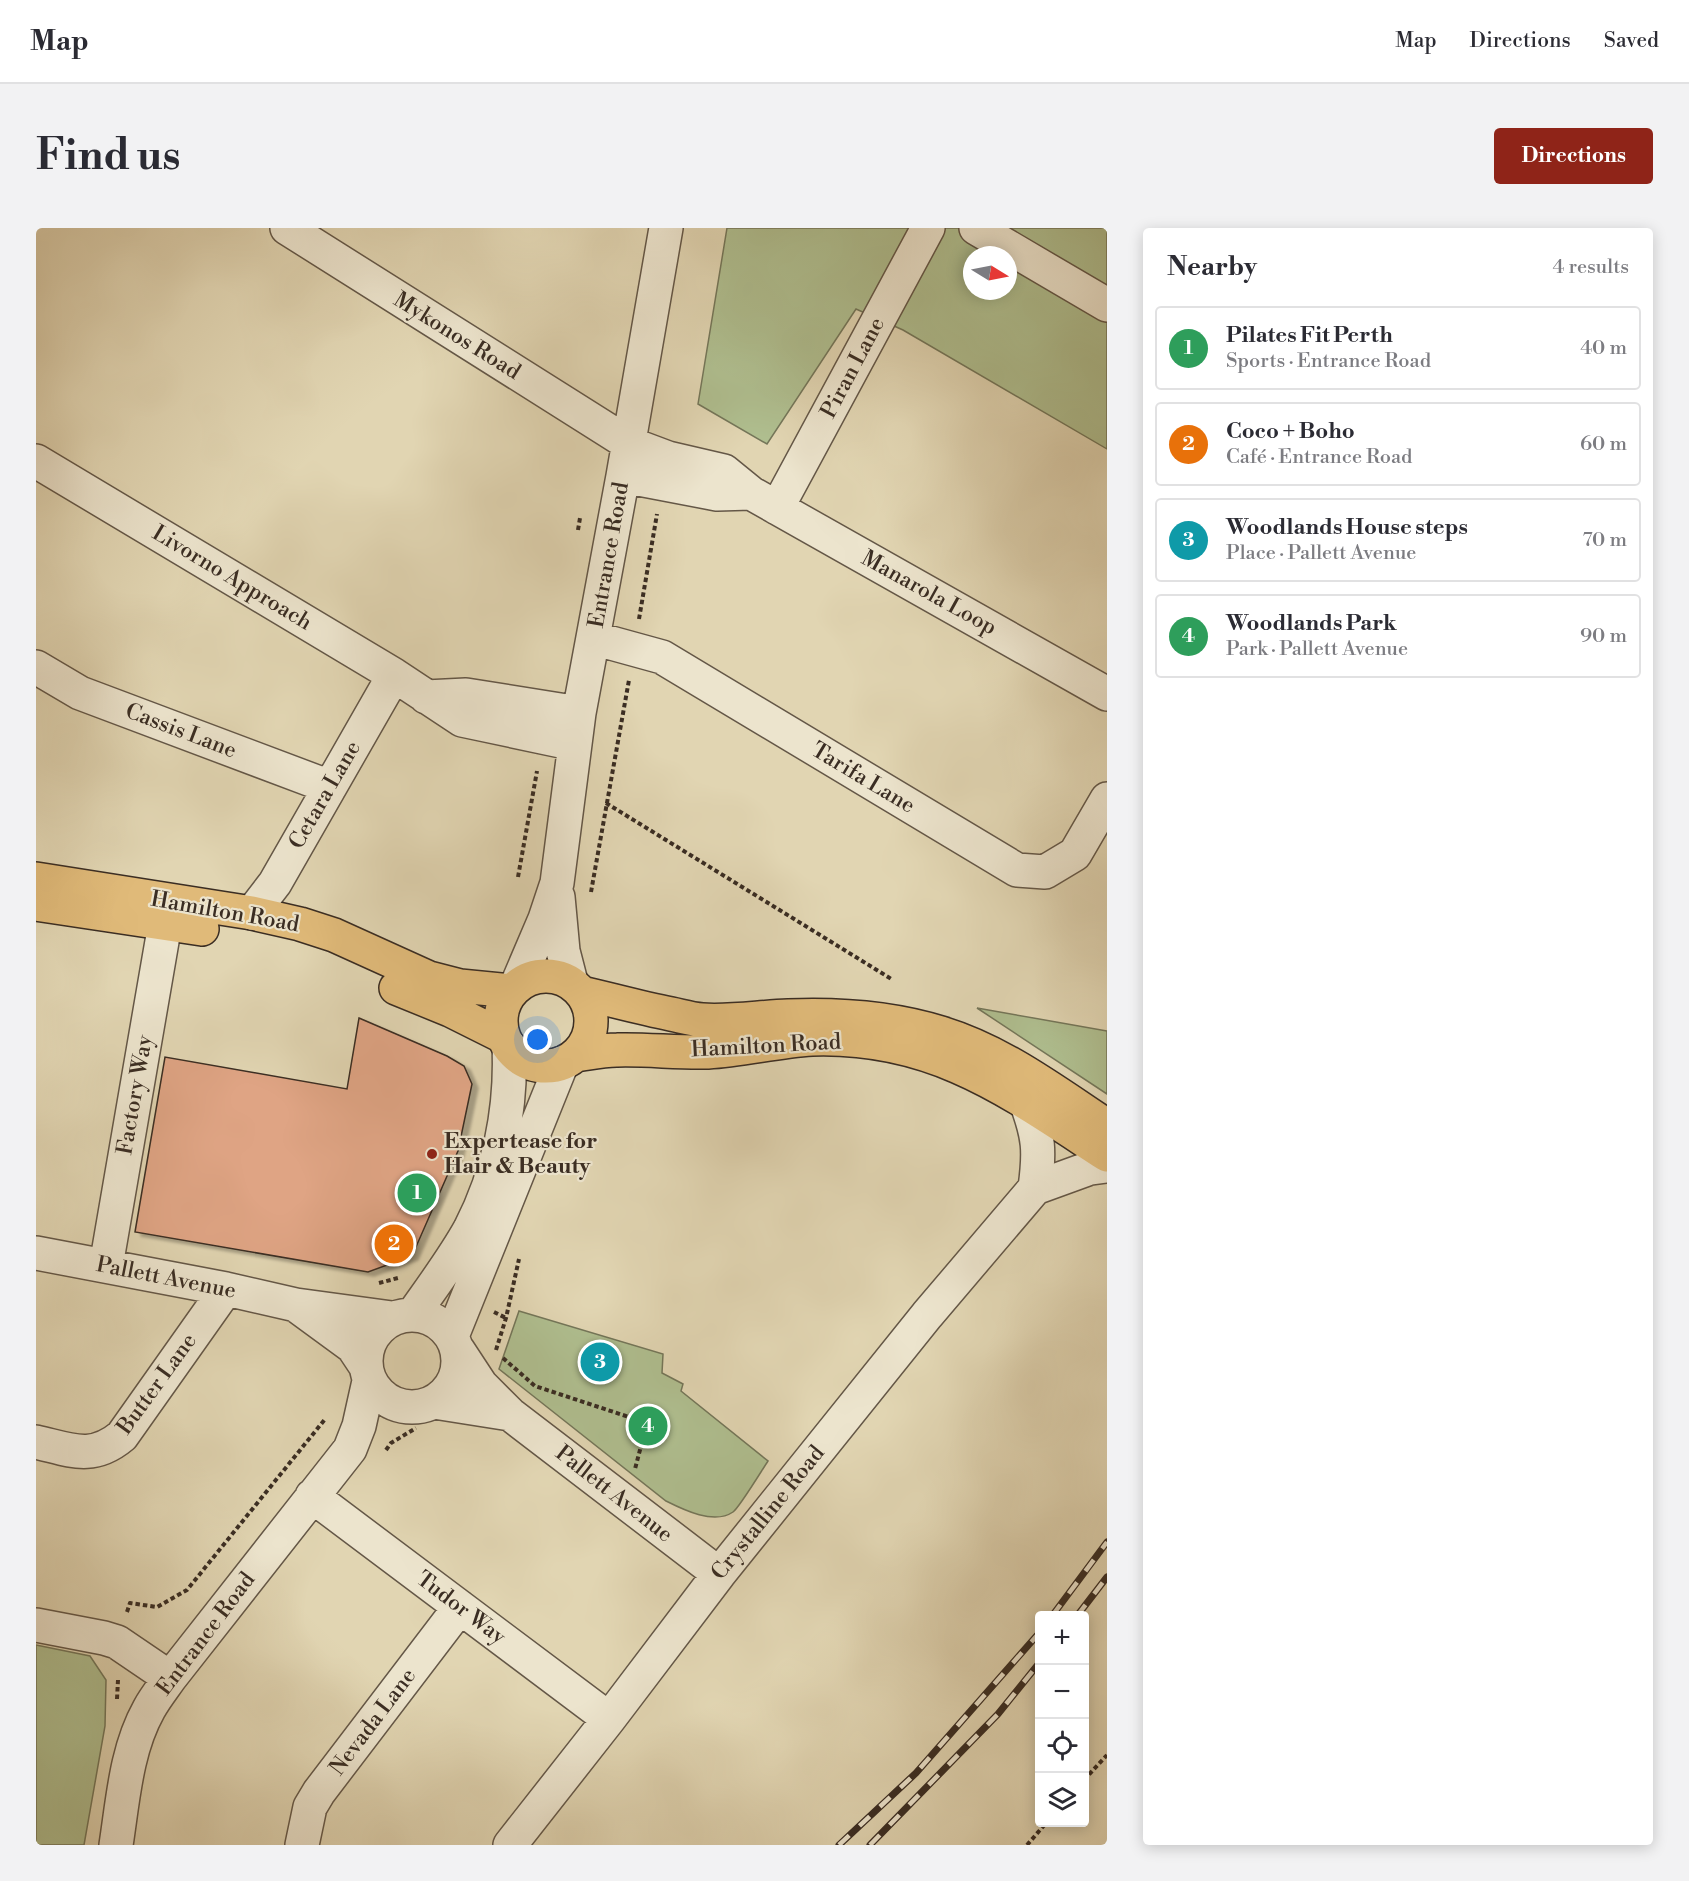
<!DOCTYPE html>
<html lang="en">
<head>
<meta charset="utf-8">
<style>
  :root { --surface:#fff; --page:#f2f2f3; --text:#2b2b33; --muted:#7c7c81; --line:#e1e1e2; --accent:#8f2418 }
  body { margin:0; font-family:"Libre Bodoni",serif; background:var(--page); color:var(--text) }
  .controls { position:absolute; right:18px; bottom:18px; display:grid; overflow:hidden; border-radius:6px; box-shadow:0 3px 15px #0003 }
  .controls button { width:54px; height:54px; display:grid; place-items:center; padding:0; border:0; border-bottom:2px solid var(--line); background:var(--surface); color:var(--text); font:30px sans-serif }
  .compass { position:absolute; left:927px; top:18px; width:54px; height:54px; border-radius:50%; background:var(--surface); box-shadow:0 3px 15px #0003; rotate:100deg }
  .you { position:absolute; left:502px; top:812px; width:21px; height:21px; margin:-15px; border:4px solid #fff; border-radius:50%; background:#1a73e8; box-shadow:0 0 0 9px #1a73e833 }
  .badge { display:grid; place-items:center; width:39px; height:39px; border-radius:50%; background:var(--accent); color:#fff; font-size:20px; font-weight:700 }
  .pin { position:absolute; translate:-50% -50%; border:3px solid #fff; box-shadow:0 2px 6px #0006 }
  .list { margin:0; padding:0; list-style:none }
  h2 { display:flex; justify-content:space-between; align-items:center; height:78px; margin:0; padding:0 24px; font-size:26px }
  h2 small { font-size:20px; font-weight:400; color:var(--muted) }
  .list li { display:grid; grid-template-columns:39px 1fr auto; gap:18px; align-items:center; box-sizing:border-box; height:84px; margin:0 12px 12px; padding:0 12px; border:2px solid var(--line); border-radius:6px }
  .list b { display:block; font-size:22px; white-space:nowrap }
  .list p { margin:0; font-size:20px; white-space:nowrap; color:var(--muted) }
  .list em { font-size:20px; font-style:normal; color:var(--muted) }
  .icon { flex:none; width:33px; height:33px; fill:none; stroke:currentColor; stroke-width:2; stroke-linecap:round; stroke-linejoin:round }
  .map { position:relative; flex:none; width:1071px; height:1617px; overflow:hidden; border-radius:6px }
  header { display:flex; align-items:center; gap:36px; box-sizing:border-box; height:84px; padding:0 30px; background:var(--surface); border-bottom:2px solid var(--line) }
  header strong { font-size:28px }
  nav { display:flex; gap:33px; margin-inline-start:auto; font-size:21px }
  .intro { display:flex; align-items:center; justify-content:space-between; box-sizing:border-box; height:144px; padding:0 36px }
  h1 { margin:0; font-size:42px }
  .button { padding:15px 27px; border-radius:6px; background:var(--accent); color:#fff; font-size:21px; font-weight:700 }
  main { display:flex; gap:36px; padding:0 36px }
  aside { flex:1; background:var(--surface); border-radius:6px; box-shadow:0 3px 15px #0003 }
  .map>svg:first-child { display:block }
</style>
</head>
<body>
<header>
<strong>Map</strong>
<nav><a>Map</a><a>Directions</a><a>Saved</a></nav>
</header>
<div class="intro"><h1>Find us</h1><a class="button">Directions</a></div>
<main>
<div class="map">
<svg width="1071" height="1617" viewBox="0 0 1071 1617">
  <defs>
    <filter id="shadow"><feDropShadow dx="6" dy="4" stdDeviation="1.5" flood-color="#0004"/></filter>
  </defs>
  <rect width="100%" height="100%" fill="#e1d5b2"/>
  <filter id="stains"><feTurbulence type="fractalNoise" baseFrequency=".00333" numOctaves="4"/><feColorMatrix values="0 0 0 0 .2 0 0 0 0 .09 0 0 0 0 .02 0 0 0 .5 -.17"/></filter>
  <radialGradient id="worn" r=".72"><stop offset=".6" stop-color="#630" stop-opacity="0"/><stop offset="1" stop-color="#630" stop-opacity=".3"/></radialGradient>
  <!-- green -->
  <path fill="#afbe8f" stroke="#747659" stroke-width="1.5" fill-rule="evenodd" d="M691,0h380v221l-204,-119 -47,-21 -89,135 -69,-40zM936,27h36v36h-36z
    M941,780l130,23v63z
    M483,1083l144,43 -1,19 21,11 -2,7 87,70c-6,9 -29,47 -35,51 -19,13 -49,-2 -67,-11l-167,-132z
    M0,1417l54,11 16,24 -1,46 -21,119h-48z"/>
  <!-- building -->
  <path fill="#dfa484" stroke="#3a2d23" stroke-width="1.5" filter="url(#shadow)" d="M323,790l88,38 17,10 8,18 -14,67 -46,105 -44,16 -233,-40 30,-175 182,32z"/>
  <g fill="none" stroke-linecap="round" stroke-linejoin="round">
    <!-- minor casing -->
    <g stroke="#645747" stroke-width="36">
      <path id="minor" d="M251,0l341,215 40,15 56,13 27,22 356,201
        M940,0l131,77
        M0,233l358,214 68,45 113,24
        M587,248l94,18 34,-1
        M741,280l151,-280
        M557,410l69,19 355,213 28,2 30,-18 32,-55
        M0,439l44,26 250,94
        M390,469l40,-2 113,18
        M522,669l5,54 8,31
        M216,685l23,-30 119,-208
        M480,759l29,-68 12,-36 22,-170 44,-237 43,-248
        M990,874c13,35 14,49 9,86
        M0,1025l190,36 70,16 96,13
        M70,1038l59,-342
        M261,1078l56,41 12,18
        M378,1085c19,-27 40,-55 56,-84 29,-56 42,-120 39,-183
        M330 1133a46 46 0 1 1 92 0a46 46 0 1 1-92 0Z
        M416,1108l110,-273
        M422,1122l23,35 29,29 209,160
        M398,1174l76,12
        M0,1214c35,8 56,19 86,-6l104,-147
        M276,1268l297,223
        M0,1397l68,13 13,4 53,36
        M80,1617c7,-45 10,-95 33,-136 6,-11 14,-21 21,-31l180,-229 9,-23 10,-45
        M266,1617l8,-38 9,-15 141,-185
        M474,1617l99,-126 110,-145 208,-259 108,-127 55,-20 17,-2"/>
    </g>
    <!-- major casing -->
    <g stroke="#3a2d23" stroke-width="36">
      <path id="major" d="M0,651l216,34 48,11 34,11 95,43 31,8 52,5
        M0,676l166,25
        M465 793a45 45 0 1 1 90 0a45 45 0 1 1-90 0Z
        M360,760l54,22 54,27
        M546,765c30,7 59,15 89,21 10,2 20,5 31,6 29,2 57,-3 86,-4 50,-2 105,2 153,17 62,19 113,58 166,93
        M540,827c14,-2 27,-5 41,-5 30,-1 61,3 91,2 35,-2 69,-11 104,-13 123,-4 198,53 295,116"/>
    </g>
    <!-- path -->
    <path stroke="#3a2d23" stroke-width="4" stroke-dasharray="4.5 3" stroke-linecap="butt" d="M542,302l2,-12
      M603,391l18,-105
      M570,575l287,177
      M482,649l19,-106
      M555,664l38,-212
      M343,1055l19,-5
      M458,1084l12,6
      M460,1122l10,-32 13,-59
      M467,1130l32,28 112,37 -12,46
      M350,1222l5,-7 25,-15
      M91,1384l3,-9 27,4 30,-17 139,-172
      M81,1471l1,-19
      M1048,1552l23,-25
      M991,1617l20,-23"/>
    <!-- minor -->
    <use href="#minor" stroke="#ece4cd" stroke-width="33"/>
    <!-- major -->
    <use href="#major" stroke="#e0ba79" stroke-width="33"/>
    <!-- rail casing -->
    <g stroke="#3a2d23" stroke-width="7">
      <path id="rail" d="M1016,1388l55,-74
        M1041,1388l30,-39
        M803,1617l77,-72 124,-141
        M834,1617l128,-131 42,-52"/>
    </g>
    <!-- rail -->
    <use href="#rail" stroke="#ece4cd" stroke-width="4.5" stroke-dasharray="14" stroke-linecap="butt"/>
  </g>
  <!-- markers -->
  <circle fill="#8f2418" stroke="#ece4cd" stroke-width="2" cx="396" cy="926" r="6"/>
  <g text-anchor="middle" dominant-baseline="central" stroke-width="4.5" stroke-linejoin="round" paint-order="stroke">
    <!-- street labels -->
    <g font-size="22" fill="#3a2d23" stroke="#ece4cd">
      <text transform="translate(421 108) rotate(32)">Mykonos Road</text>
      <text transform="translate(817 140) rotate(-62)">Piran Lane</text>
      <text transform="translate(573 327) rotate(-80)">Entrance Road</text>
      <text transform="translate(196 350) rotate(31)">Livorno Approach</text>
      <text transform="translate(893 365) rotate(29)">Manarola Loop</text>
      <text transform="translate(145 503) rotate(21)">Cassis Lane</text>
      <text transform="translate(827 550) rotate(31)">Tarifa Lane</text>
      <text transform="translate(289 567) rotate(-60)">Cetara Lane</text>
      <text transform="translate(189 684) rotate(10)">Hamilton Road</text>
      <text transform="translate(730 818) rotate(-3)">Hamilton Road</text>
      <text transform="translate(99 867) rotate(-80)">Factory Way</text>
      <text transform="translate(130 1050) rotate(11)">Pallett Avenue</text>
      <text transform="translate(121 1156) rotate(-54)">Butter Lane</text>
      <text transform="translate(578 1266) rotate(38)">Pallett Avenue</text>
      <text transform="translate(732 1285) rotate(-51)">Crystalline Road</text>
      <text transform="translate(425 1380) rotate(37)">Tudor Way</text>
      <text transform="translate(170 1406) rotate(-53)">Entrance Road</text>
      <text transform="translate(337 1494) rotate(-53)">Nevada Lane</text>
    </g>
    <!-- poi labels -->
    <g font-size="22" font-weight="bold" fill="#3a2d23" stroke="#ece4cd" text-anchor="start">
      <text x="408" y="913">Expertease for<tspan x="408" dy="25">Hair &amp; Beauty</tspan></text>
    </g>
  </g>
  <rect width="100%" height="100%" filter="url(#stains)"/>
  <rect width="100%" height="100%" fill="url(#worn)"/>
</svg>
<div class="controls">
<button>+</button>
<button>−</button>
<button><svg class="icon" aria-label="locate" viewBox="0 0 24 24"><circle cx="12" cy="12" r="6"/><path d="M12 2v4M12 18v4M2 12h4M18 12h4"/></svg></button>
<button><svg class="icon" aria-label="layers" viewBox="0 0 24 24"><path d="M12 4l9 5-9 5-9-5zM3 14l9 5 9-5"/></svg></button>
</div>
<svg class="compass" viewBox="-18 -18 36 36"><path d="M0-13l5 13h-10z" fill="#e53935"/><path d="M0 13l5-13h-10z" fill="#7c7c81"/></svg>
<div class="you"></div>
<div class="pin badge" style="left:381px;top:965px;background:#2e9e5b">1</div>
<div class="pin badge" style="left:358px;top:1016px;background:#e8710a">2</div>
<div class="pin badge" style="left:564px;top:1134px;background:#0f9aa8">3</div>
<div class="pin badge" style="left:612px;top:1198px;background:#2e9e5b">4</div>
</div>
<aside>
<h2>Nearby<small>4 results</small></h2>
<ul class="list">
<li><span class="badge" style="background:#2e9e5b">1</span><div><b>Pilates Fit Perth</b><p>Sports · Entrance Road</p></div><em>40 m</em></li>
<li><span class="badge" style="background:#e8710a">2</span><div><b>Coco + Boho</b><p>Café · Entrance Road</p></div><em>60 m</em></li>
<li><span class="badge" style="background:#0f9aa8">3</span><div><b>Woodlands House steps</b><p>Place · Pallett Avenue</p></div><em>70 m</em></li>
<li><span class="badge" style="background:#2e9e5b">4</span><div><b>Woodlands Park</b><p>Park · Pallett Avenue</p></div><em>90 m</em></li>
</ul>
</aside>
</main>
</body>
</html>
